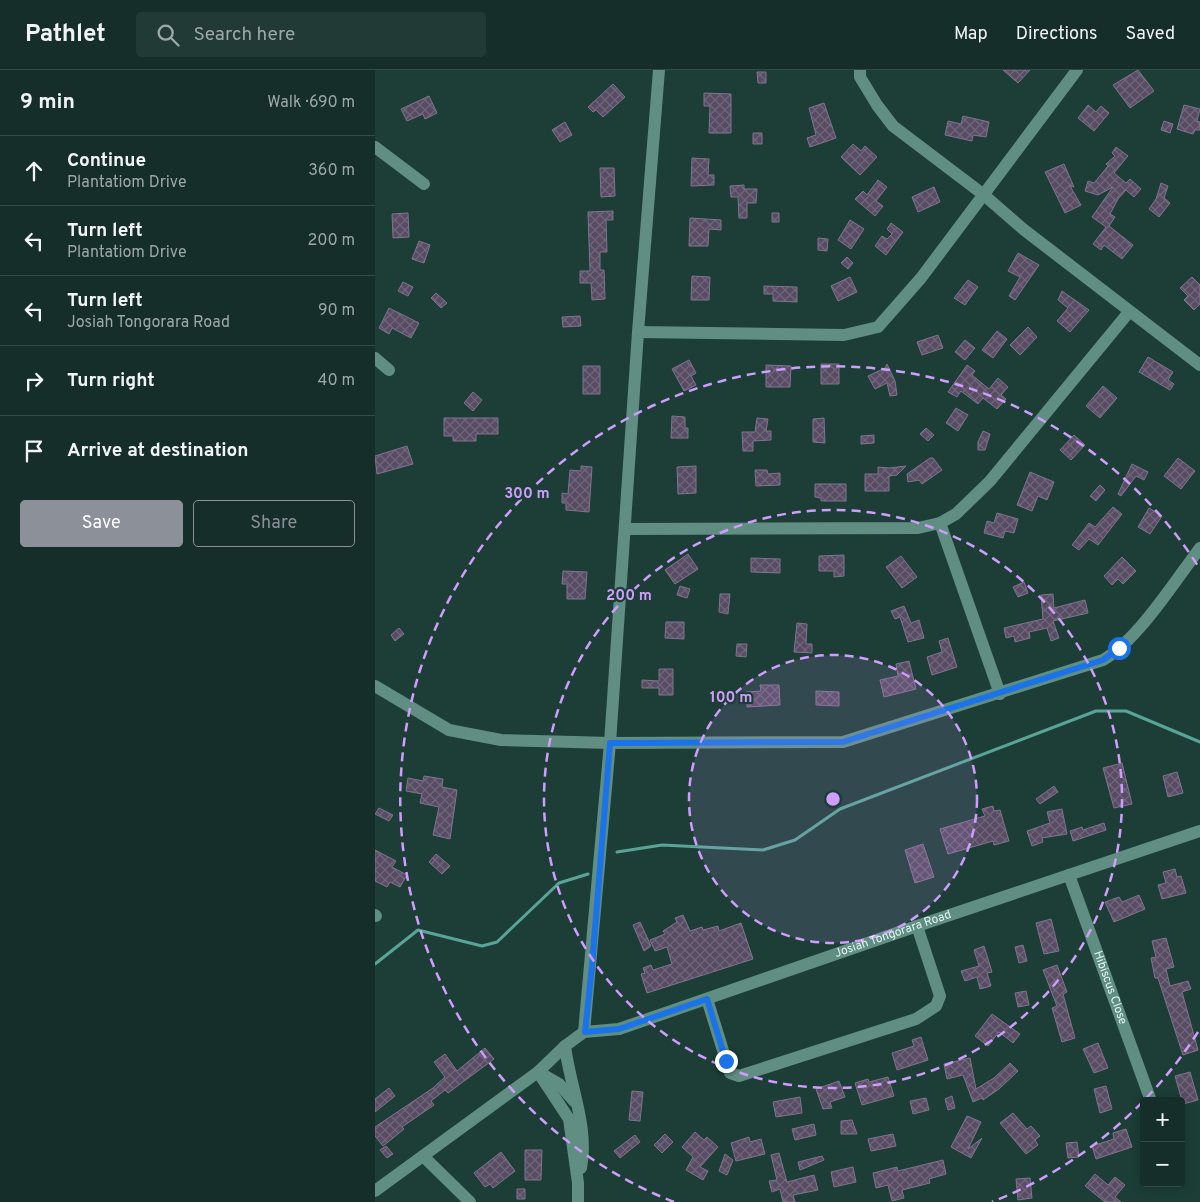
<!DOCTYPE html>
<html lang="en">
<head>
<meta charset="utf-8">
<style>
  :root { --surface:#152e29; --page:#223a35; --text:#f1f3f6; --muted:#9da8a8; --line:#344a46; --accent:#8c9099 }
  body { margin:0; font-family:Overpass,sans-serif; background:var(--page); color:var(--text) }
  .controls { position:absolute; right:15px; bottom:15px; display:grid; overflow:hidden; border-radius:5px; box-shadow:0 2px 12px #0003 }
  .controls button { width:45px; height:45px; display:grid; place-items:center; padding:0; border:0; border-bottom:1px solid var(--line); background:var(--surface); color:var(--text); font:25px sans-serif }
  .stop { position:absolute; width:15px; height:15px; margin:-11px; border:4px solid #1a73e8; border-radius:50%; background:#fff }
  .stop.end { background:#1a73e8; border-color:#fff; box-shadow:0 1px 5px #0008 }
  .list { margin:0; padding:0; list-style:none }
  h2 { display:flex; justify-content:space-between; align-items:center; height:65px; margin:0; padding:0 20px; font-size:21px }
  h2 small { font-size:16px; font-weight:400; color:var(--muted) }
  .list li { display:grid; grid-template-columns:32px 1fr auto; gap:15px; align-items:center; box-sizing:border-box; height:70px; padding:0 20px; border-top:1px solid var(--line) }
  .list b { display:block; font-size:19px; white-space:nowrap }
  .list p { margin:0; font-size:16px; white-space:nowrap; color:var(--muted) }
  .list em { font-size:16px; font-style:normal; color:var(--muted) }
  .actions { display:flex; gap:10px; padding:15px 20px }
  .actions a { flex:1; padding:11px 0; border:1px solid var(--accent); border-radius:5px; text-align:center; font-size:18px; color:var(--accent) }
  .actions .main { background:var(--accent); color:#fff }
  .icon { flex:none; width:28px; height:28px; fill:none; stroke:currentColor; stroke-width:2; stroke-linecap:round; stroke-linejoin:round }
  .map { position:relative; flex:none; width:825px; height:1132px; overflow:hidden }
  header { display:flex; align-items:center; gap:30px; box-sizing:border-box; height:70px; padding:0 25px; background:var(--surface); border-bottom:1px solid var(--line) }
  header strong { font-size:24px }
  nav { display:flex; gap:28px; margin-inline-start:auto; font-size:18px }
  .search { width:350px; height:45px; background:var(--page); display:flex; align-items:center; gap:12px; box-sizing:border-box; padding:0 18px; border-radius:5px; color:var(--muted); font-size:19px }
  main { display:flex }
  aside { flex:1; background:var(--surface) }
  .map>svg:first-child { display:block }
</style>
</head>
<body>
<header>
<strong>Pathlet</strong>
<div class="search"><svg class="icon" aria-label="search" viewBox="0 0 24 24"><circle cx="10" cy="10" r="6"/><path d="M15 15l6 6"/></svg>Search here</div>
<nav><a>Map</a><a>Directions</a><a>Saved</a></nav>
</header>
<main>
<aside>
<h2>9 min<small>Walk · 690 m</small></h2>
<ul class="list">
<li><svg class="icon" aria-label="ahead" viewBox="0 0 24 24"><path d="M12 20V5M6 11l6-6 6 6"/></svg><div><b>Continue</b><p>Plantatiom Drive</p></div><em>360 m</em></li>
<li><svg class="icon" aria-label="left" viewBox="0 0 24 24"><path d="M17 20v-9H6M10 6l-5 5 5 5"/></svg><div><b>Turn left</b><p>Plantatiom Drive</p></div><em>200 m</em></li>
<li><svg class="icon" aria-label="left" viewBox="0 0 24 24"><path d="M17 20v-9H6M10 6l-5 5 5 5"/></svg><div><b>Turn left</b><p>Josiah Tongorara Road</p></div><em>90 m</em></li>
<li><svg class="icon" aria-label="right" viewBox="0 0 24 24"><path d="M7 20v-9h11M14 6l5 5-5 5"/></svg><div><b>Turn right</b></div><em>40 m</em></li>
<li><svg class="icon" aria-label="arrive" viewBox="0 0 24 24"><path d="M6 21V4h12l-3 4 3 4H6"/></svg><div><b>Arrive at destination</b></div></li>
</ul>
<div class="actions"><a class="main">Save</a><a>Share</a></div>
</aside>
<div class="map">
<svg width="825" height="1132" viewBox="0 0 825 1132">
  <defs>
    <pattern id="building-cross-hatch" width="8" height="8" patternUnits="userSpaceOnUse" patternTransform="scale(1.25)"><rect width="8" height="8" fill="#584b64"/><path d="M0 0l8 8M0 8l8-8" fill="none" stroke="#70667a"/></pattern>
  </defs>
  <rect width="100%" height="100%" fill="#1c3e37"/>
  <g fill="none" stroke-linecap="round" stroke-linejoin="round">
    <!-- stream -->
    <path stroke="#58a597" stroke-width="3" d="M242,782l45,-7 101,5 32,-10 45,-31 256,-98h30l74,31
      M0,894l43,-34 64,16 15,-4 62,-59 29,-9"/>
  </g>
  <!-- building -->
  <path fill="url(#building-cross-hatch)" stroke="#80748e" d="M628,0h27l-12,13z
    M763,0l16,21 -24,17 -17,-23z
    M382,2h9v11h-8z
    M238,14l12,13 -22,20 -7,-7 -3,2 -5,-5z
    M329,23l27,1v39h-22l1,-27h-6z
    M54,26l8,17 -12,6 -2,-5 -16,7 -6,-12z
    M449,33l12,35 -26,9 -3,-9 9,-3 -7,-27z
    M713,35l8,7 5,-6 8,7 -15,18 -16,-13z
    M809,35l16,4 -3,12 3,1v8h-5l-2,4 -16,-5z
    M588,46l26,6 -3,15 -13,-2 -1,6 -27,-6 3,-14 13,3z
    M789,51l9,3 -3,9 -9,-3z
    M190,52l7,13 -12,7 -8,-12z
    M378,63h9v11h-9z
    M478,74l8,7 4,-5 12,11 -17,18 -19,-18z
    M741,77l12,9 -14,17 12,10 4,-4 11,10 -7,8 -8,-7 -8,9 -8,15 5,3 -6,9 24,19 -11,14 -18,-14 -3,5 -8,-6 13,-17 -14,-10 21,-30 -15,8 -13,-4 3,-10 6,2 14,-17 -2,-2 9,-8 -3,-3z
    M317,88l17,1 -1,16h6v10l-23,1z
    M689,94l10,23 -4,-1 11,19 -16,8 -20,-41z
    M225,98h14l1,28 -14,1z
    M503,110l9,7 -11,14 7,5 -8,10 -20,-17 8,-8 4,4z
    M786,113l7,3 -4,12 6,5 -11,14 -10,-8 7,-10z
    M369,115v4h13l-1,14h-9v15h-8l-1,-21h-7l-1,-11z
    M559,117l6,15 -22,10 -6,-15z
    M238,141v9h-7l1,32h-7v18h4l1,29 -13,1 -1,-17h-11v-12h10l-2,-59z
    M33,143l1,24 -16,1 -1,-24z
    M397,143h7v9h-7z
    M315,148l31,2v10l-12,-1 -1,17h-19z
    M475,150l14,9 -13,20 -13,-9z
    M516,153l12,9 -17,23 -11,-9 7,-10 5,3 5,-5 -5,-5z
    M443,168l10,1 -1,12 -9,-1z
    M44,171l11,4 -6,18 -12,-4z
    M643,183l21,12 -24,35 -6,-4 11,-19 -12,-6z
    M472,187l6,6 -5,6 -7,-6z
    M317,206l18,1 -1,23h-18z
    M475,207l7,15 -19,9 -7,-15z
    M817,207l8,8v19l-6,6 -10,-10 4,-4 -8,-8z
    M593,210l10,7 -13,18 -11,-7z
    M28,212l10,5 -5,9 -10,-5z
    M389,216l33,1v15l-24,-1v-7h-9z
    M687,221l27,19 -19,22 -13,-11 11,-13 -10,-8z
    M61,223l11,10 -6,5 -10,-10z
    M14,238l30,15 -8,15 -19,-10 -3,6 -10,-6z
    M205,246l1,10 -18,1 -1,-10z
    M653,257l9,10 -17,18 -10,-10z
    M622,261l10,8 -14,19 -11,-8z
    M563,265l5,13 -21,7 -5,-13z
    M590,270l10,8 -10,12 -10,-8z
    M773,287l25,15 -5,8 6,4 -4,6 -31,-18z
    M314,290l7,13 -5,3 5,9 -12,6 -12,-22z
    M446,294h18v20h-18z
    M512,294l8,17 2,14 -7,1 -3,-13 -12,6 -7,-13 17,-8z
    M391,295l25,1 -1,21h-24z
    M592,295l8,6 -3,4 17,14 9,-11 10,9 -7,8 5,4 -9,10 -14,-11 -5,6 -17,-13 -4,6 -9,-5z
    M208,296h17v28h-17z
    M728,316l14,12 -17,20 -14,-12z
    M98,322l9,8 -9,11 -9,-8z
    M581,338l12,7 -10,16 -12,-8z
    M297,346l13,1v11h3v10h-17z
    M69,348h54v16h-22v7h-23v-5h-9z
    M382,348l11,1 -2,12h5v9l-18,1v10h-10l-1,-19h13z
    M449,348l1,25 -12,-1v-23z
    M551,358l8,7 -6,6 -8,-7z
    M608,361l7,3 -5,16h-7v-8z
    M499,365v8l-13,1v-8z
    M699,365l11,10 -14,15 -11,-10z
    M32,376l6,18 -36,10 -2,-18z
    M555,388h3l9,12 -20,14 -3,-4 -11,2 -1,-8z
    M803,388l17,13 -14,18 -17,-13z
    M757,394l16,8 -4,8 -8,-4 -15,20 -3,-2z
    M206,396l11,1 -3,45 -23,-2v-7h-4v-10l6,1 2,-24 11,1z
    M321,396v27l-18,1 -1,-27z
    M531,396l-9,9 -8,1v15h-24v-17h13v-7l11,1z
    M380,400h12l1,4 12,-1v12l-24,1z
    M655,402l24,10 -7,18 -9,-4 -6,15 -15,-6z
    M440,414h31v17h-25v-3l-6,-1z
    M725,415l5,5 -9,11 -6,-5z
    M738,437l9,7 -24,31 -9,-6 -10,11 -7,-5 17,-22 6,4z
    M774,438l13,8 -12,18 -12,-7z
    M622,443l21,6 -4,14 -9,-2 -2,7 -19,-5 3,-12 7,2z
    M313,484l10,15 -23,15 -10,-14z
    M469,485v21l-10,1v-6h-15v-15z
    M526,486l16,21 -15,11 -16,-21z
    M747,487l14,14 -13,13 -5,-5 -6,6 -8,-9z
    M376,488l29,1v14l-29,-1z
    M188,501l24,1 -2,27h-18v-15h-5z
    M649,512l4,11 -10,4 -5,-10z
    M305,516l10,3 -3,9 -10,-3z
    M345,524h10l-2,20 -9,-2z
    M678,524l1,14 31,-8 3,13 -35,8 6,17 -8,3 -4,-13 -18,4 1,6 -15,4 -1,-6 -8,2 -2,-10 39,-9 -2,-24z
    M529,536l7,17 8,-3 5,18 -16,4 -8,-25 -5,2 -4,-8z
    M291,552h18v17l-19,-1z
    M422,553l10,1 -1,20h6v9l-18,-1z
    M24,558l5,6 -9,7 -4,-6z
    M573,568l9,29 -25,8 -5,-18 15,-5 -3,-11z
    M362,574h10l-1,13 -10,-1z
    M534,591l7,28 -32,8 -4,-17 18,-4 -2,-12z
    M284,599h14v26h-14v-7h-17v-8l17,1z
    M385,615h19l1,20 -33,2 -1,-15 15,-1z
    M441,621l23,1v14l-23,-1z
    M747,693l10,41 -18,4 -11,-40z
    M802,702l6,21 -15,4 -5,-21z
    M49,706l19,3 -1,8 15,3 -7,49 -17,-4 6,-28 -19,-4 2,-9 -16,-3 2,-13 15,3z
    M679,716l4,6 -18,12 -4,-5z
    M618,736l1,5 6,-1 9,31 -15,4 -1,-4 -45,13 -8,-25 45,-13 -3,-7z
    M4,738l14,7 -4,6 -14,-7z
    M687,739l5,25 -25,4 1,4 -11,4 -5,-15 23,-8 -3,-11z
    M729,753l2,7 -33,11 -3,-10 12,-4 1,3z
    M548,774l11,33 -19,6 -10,-33z
    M0,780l21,11 -4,6 15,8 -7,12 -10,-5 -3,5 -12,-6z
    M61,784l14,12 -8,8 -13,-12z
    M800,799l2,8 4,-1 5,17 -24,6 -4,-14 8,-2 -3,-11z
    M764,825l6,14 -31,13 -9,-20 14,-5 3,5z
    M308,845l7,16 12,-4 1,3 15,-4 1,5 22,-8 12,36 -106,34 -6,-19 4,-1 -2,-5 8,-3 2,5 19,-6 -5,-17 -12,4 -5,-11 15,-6 -2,-3 14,-9 -2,-4z
    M676,849l8,32 -15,3 -8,-31z
    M265,852l11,24 -7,5 -11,-26z
    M791,868l8,29 -8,2 4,17 18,-5 3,8 -9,3 16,58 -15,5 -25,-77h-3l-4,-20 5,-1 -4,-16z
    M648,875l4,16 -8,2 -4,-16z
    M609,876l8,26 -5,1 4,13 -11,3 -3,-12 -12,4 -4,-10 18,-5 -5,-16z
    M682,895l10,27 -4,2 12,44 -13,4 -10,-34 5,-2 -14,-36z
    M651,921l3,14 -11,2 -3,-14z
    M617,944l28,20 -7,9 -14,-11 -11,14 -13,-10z
    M546,967l7,23 -31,10 -5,-17 22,-7 -2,-6z
    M723,973l10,25 -14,5 -11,-24z
    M110,978l9,11 -46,34 -3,-3 -14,11 3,4 -32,22 2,2 -21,17 -8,-10v-9l58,-39 12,-11 -11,-15 11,-8 12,17z
    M595,988l6,31 18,-11 16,-15 8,8 -19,18 -16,11 -1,-2 -9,4 -10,-27 -16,4 -3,-15z
    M815,1002l8,28 -15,4 -8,-28z
    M513,1007l6,19 -32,9 -7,-22 13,-4 1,3z
    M464,1011l6,16 -15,5 2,6 -9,1 -7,-20z
    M731,1016l6,23 -12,4 -6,-24z
    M14,1018l6,8 -20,16v-13z
    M257,1021l11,1 -3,29 -11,-1z
    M577,1026l3,12 -7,2 -3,-11z
    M425,1027l2,16 -26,4 -3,-15z
    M551,1028l3,12 -16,4 -3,-13z
    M638,1043l14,16 4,-3 9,10 -5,4 3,5 -12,9 -26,-31z
    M592,1046l14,6 -13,27 14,-11 -11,20 -20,-11z
    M477,1050l5,14h-16v-13z
    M439,1054l2,11 -21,5 -3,-11z
    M751,1059l6,18 -36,12 -4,-13 22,-7 -1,-6z
    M320,1062l9,8 3,-3 11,10 -18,20 8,4 -5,9 -17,-10 7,-13 -11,-10z
    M290,1064l8,8 -11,11 -8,-8z
    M518,1064l3,12 -25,5 -3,-12z
    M260,1065l5,7 -20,16 -6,-7z
    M374,1067l1,5 11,-3 4,15 -29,7 -5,-18z
    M702,1072l2,15 -11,1 -2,-15z
    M11,1076l7,8 -6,4 -7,-8z
    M150,1080h17l-1,30h-16z
    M126,1082l14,19 -22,17 -3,-4 -5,3 -11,-14z
    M404,1083l8,29 27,-7 4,15 -25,5 2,7h-12l-3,-13 -8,3 -3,-11 8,-1 -6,-25z
    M350,1084l8,6 -6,15 -8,-4z
    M447,1086l2,4 -24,10 -2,-8z
    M568,1090l3,14 -17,5 1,4 -28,7 2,8 -12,3 -4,-16 -12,3 -3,-15 24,-6 1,4z
    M478,1097l3,15 -22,5 -3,-15z
    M720,1104l13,11 7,-8 10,8 -10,12 6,5h-16l-20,-16z
    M655,1108l2,20 -14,2 -2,-21z
    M142,1119h8v10h-8z"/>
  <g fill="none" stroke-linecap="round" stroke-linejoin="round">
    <!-- minor -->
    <g stroke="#608e83" stroke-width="12">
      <path d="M485,0v7l17,28 16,21 91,69 39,34 177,136"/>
      <path d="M0,77l49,37"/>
      <path d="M263,262l206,3 34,-8 43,-49 156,-208"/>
      <path d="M0,288l14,12"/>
      <path d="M565,453l60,171"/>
      <path d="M250,459l293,-1 22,-5 16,-9 34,-33 139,-169"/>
      <path d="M0,616l74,44 52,10 109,3 233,-1 260,-82c35,-20 72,-79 97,-112"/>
      <path id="s1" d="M694,805l82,226"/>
      <path d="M0,845l1,1"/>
      <path d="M332,929l23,74 9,3 177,-57 20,-13 4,-10 -23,-70"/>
      <path id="s2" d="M209,962l35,-3 298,-103 283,-95"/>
      <path d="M190,976c5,41 24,81 16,122"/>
      <path d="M163,1002l31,47 9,64v19"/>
      <path d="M165,1003l19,11 15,17"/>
      <path d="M48,1086l47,46"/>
      <path d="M0,1121l163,-119 27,-26 19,-14 26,-289 28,-411 21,-262"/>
    </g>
  </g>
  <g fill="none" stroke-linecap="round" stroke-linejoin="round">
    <!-- route -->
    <path stroke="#1a73e8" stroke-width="6" d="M351,991l-19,-62 -88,30 -34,3 7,-66 18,-223 233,-1 260,-82 16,-12"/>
  </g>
  <!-- distance rings -->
  <circle cx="458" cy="729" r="144" fill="#d09dff" fill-opacity=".12"/>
  <g fill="none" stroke="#d09dff" stroke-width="2.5" stroke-dasharray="9 6">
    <circle cx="458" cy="729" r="144"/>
    <circle cx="458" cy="729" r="289"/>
    <path d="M823 962A433 433 0 0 1 617 1132M299 1132A433 433 0 1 1 823 496"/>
  </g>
  <g text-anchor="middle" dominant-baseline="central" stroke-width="4.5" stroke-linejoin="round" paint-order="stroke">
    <!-- street labels -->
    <g font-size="12" fill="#e1f4ef" stroke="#1c3e37">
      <text stroke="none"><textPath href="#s2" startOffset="325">Josiah Tongorara Road</textPath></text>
      <text stroke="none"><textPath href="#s1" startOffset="120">Hibiscus Close</textPath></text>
    </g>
  </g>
  <circle cx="458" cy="729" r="8" fill="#d09dff" stroke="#1c3e37" stroke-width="2.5"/>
  <g font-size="15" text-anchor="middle" font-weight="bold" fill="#d09dff" stroke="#1c3e37" stroke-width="4.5" stroke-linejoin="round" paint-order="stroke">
    <text x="152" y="428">300 m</text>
    <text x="254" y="530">200 m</text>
    <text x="356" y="632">100 m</text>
  </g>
</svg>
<div class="controls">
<button>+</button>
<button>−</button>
</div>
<div class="stop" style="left:744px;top:578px"></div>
<div class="stop end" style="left:351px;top:991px"></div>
</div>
</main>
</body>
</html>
